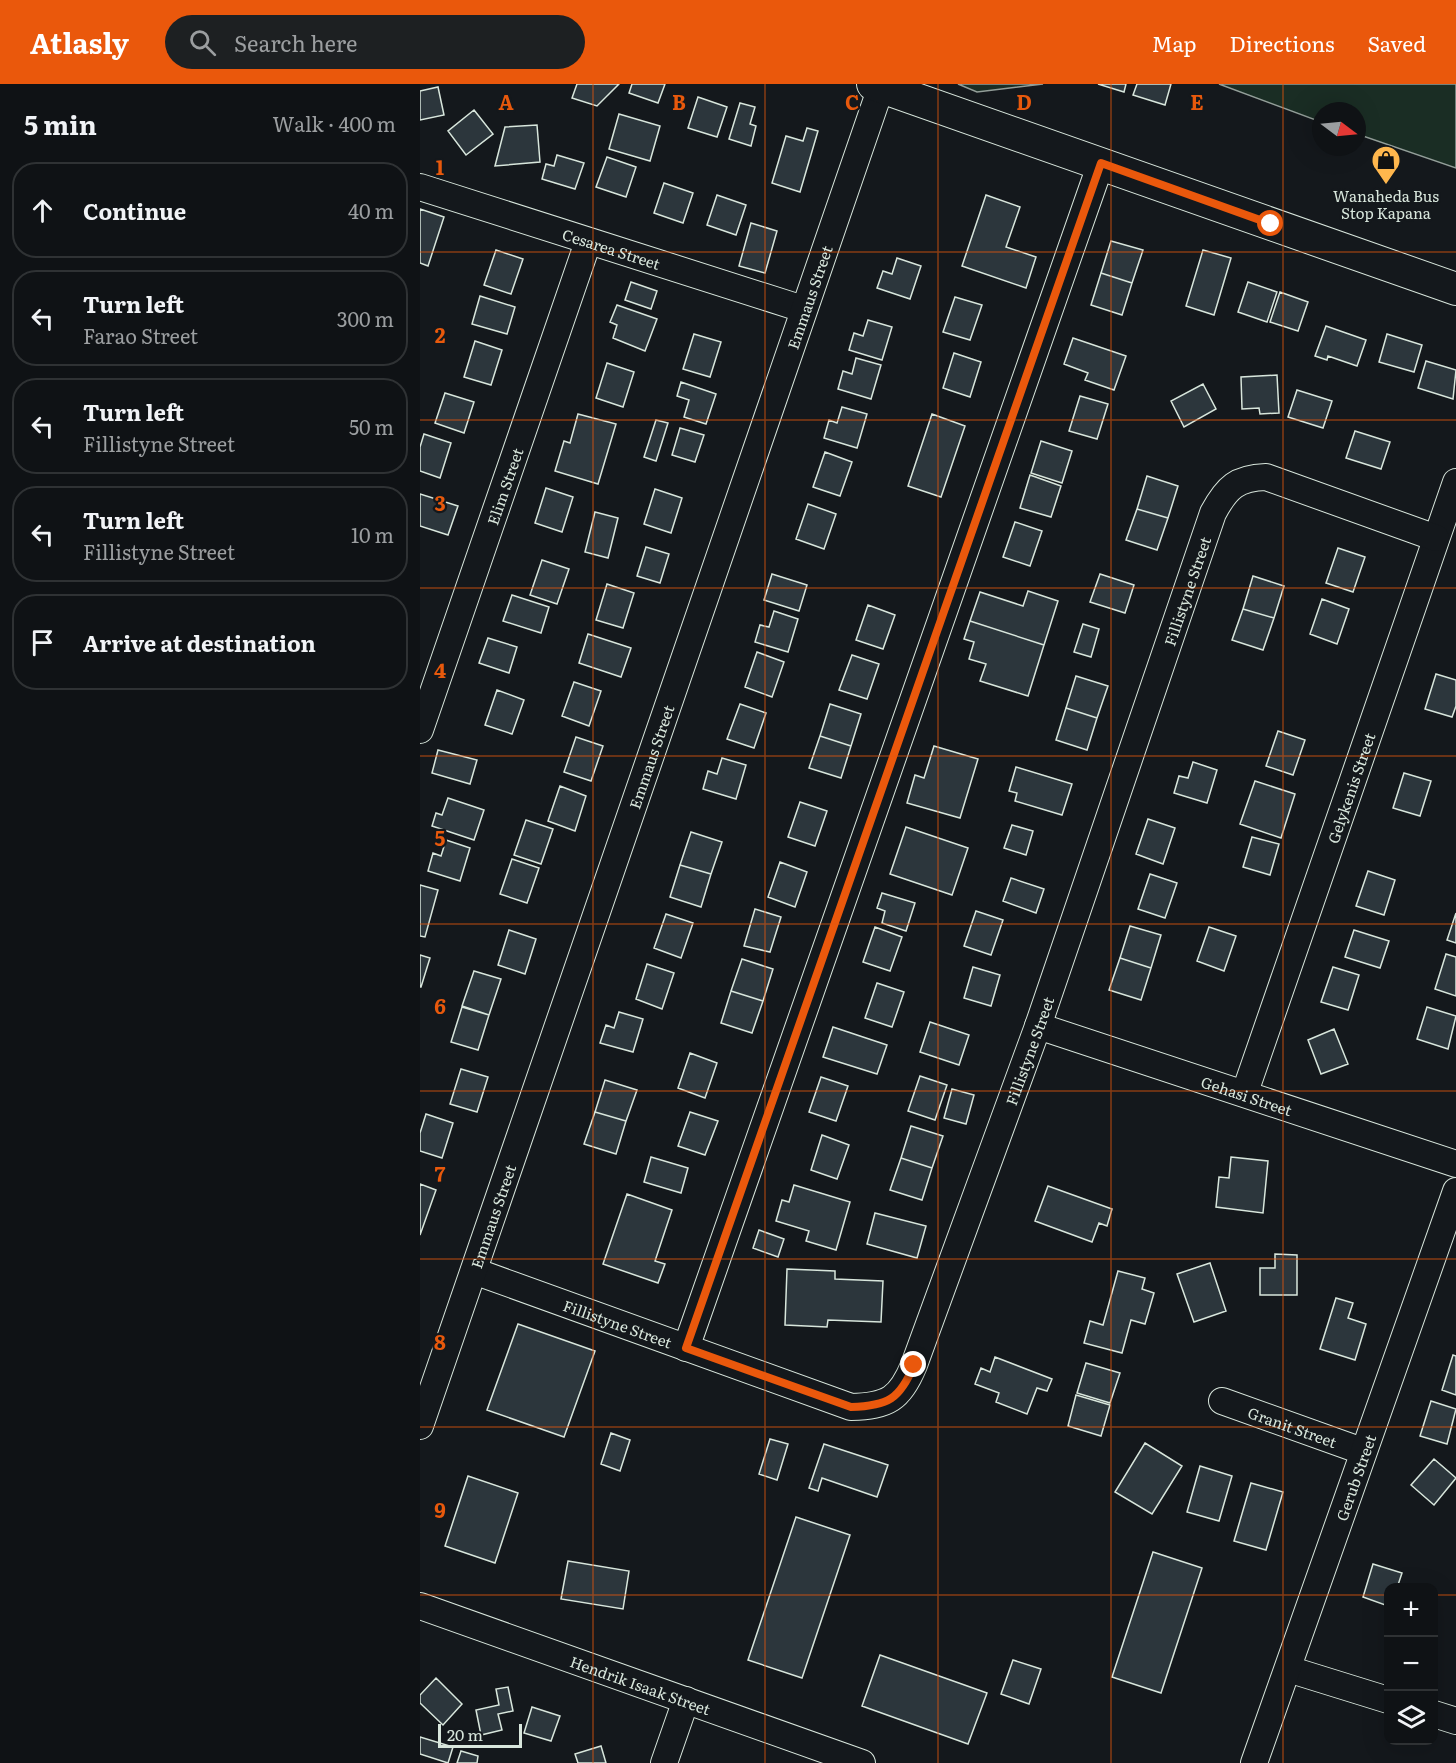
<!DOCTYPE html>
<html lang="en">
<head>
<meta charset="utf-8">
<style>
  :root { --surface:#0f1215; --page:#1d2022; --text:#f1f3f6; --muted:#9b9ea0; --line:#2f3234; --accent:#ea580c }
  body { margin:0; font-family:Literata,serif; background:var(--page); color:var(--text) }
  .controls { position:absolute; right:18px; bottom:18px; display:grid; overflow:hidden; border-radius:12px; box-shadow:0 6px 24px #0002 }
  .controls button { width:54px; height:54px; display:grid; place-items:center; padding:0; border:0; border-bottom:2px solid var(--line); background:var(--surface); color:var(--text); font:30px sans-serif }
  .compass { position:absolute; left:892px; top:18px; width:54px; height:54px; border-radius:50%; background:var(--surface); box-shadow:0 6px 24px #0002; rotate:106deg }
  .scale { position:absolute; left:18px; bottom:15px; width:84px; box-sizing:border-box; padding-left:6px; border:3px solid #d8e6dc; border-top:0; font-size:16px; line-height:21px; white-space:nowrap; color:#d8e6dc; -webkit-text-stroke:4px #14181c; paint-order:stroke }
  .stop { position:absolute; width:18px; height:18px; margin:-14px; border:4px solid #ea580c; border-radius:50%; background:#fff }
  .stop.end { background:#ea580c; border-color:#fff; box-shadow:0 2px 6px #0008 }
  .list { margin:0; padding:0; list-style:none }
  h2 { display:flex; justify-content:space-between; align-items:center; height:78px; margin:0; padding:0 24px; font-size:26px }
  h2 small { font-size:20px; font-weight:400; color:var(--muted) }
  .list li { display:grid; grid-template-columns:39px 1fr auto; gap:18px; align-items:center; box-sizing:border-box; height:96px; margin:0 12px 12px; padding:0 12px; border:2px solid var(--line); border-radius:24px }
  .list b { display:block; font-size:22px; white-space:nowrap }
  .list p { margin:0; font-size:20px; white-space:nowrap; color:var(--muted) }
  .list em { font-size:20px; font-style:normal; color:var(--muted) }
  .icon { flex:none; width:33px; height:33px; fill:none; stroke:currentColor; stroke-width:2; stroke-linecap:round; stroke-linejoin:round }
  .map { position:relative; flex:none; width:1036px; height:1679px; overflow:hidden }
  header { display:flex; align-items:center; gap:36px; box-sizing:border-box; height:84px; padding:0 30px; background:var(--accent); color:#fff }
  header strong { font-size:28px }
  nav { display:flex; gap:33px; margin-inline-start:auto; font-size:21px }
  .search { width:420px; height:54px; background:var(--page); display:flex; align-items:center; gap:15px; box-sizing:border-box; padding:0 21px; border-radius:33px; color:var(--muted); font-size:22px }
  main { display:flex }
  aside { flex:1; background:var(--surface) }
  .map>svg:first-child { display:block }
</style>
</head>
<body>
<header>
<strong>Atlasly</strong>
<div class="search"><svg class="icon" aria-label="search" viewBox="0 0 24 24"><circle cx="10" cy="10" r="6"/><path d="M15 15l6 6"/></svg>Search here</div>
<nav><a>Map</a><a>Directions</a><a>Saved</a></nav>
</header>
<main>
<aside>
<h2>5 min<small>Walk · 400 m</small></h2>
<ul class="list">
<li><svg class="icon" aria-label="ahead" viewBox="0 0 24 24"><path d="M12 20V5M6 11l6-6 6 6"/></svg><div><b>Continue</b></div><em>40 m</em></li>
<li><svg class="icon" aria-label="left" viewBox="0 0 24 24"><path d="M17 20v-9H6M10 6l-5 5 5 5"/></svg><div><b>Turn left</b><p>Farao Street</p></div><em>300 m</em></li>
<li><svg class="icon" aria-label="left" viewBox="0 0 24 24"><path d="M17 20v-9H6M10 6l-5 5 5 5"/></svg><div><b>Turn left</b><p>Fillistyne Street</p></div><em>50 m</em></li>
<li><svg class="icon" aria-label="left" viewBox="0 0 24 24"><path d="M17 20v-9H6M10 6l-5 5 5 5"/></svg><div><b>Turn left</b><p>Fillistyne Street</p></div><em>10 m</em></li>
<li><svg class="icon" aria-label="arrive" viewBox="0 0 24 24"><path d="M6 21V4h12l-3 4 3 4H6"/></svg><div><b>Arrive at destination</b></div></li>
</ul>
</aside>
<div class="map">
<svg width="1036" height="1679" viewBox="0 0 1036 1679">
  <rect width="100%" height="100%" fill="#14181c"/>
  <!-- green -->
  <path fill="#1a2d24" stroke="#939e99" stroke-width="1.5" d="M538,0h85l-66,8z
    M799,0h237v84l-99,-34v-23h-36v11z"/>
  <!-- building -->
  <path fill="#2c363c" stroke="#d8e6dc" stroke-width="1.5" d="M157,0h42l-22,22 -25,-8z
    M212,0h33l-7,19 -29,-10z
    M678,0h28l-2,8z
    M717,0h34l-6,21 -32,-10z
    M18,3l6,28 -24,5v-29z
    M278,13l29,10 -10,30 -29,-9z
    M320,19l15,4 -5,17 6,2 -5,20 -22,-7z
    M54,26l19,24 -27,21 -18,-24z
    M199,30l41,12 -10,35 -41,-12z
    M117,41l3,37 -45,4 10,-39z
    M387,44l11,3 -18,61 -28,-9 14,-47 17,5z
    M137,71l27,8 -9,26 -33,-10 4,-15 8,2z
    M187,73l29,10 -10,30 -30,-10z
    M244,99l29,10 -10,30 -29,-10z
    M297,111l29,10 -10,30 -29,-10z
    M566,111l34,12 -14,40 30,10 -10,31 -64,-22z
    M0,125l24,8 -16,49 -8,-3z
    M331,139l26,8 -12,42 -26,-7z
    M691,157l32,9 -11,33 -31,-10z
    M76,166l27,9 -12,35 -27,-9z
    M783,166l28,8 -17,57 -28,-9z
    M477,174l24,8 -11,33 -33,-11 6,-17 9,3z
    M681,189l31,10 -10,32 -31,-10z
    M211,198l26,9 -6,18 -26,-9z
    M828,198l29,10 -10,30 -29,-10z
    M860,208l28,10 -10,29 -28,-9z
    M60,212l35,11 -8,27 -35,-10z
    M535,213l27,8 -12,35 -27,-8z
    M197,221l40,14 -12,32 -32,-13 4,-13 -7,-3z
    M448,236l24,7 -10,33 -33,-10 5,-17 9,3z
    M906,242l40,14 -9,26 -29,-10 -1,4 -12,-4z
    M274,250l27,8 -11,35 -27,-8z
    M967,250l35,11 -8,27 -35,-10z
    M653,254l53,18 -12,34 -29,-10 3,-7 -24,-9z
    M55,257l27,9 -11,35 -27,-8z
    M534,269l27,9 -11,35 -27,-9z
    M436,274l25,7 -10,34 -33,-10 5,-18 9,3z
    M1006,277l30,9 -3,29 -35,-11z
    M187,279l27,9 -11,35 -27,-9z
    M857,291l2,38 -19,1 -1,-6 -17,1 -1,-32z
    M261,298l35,12 -10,30 -22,-7 5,-17 -12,-4z
    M783,300l13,25 -32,18 -13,-26z
    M877,306l35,11 -9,27 -35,-11z
    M25,309l29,9 -10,31 -29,-10z
    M660,312l28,8 -11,35 -28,-8z
    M422,323l25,7 -10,34 -33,-10 5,-18 8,3z
    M158,330l38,10 -18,60 -43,-13 9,-30 6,2z
    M512,330l33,12 -24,71 -33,-11z
    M236,336l12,3 -12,38 -12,-4z
    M260,344l24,7 -9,27 -23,-7z
    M935,347l35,11 -9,27 -35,-11z
    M4,350l27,9 -11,35 -20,-7v-24z
    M621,357l31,10 -10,32 -31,-10z
    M405,368l27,10 -12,34 -27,-9z
    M610,391l31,11 -10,31 -31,-9z
    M727,392l31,10 -10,32 -31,-9z
    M126,404l27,9 -11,35 -27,-9z
    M235,405l27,9 -11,35 -27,-9z
    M0,410l38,12 -10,29 -28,-9z
    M388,420l28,10 -12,35 -28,-10z
    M717,425l31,9 -11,32 -31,-10z
    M175,428l23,6 -10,40 -23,-6z
    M595,438l27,9 -12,35 -27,-9z
    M226,463l23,7 -9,29 -23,-7z
    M918,464l27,9 -12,35 -27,-9z
    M122,476l27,9 -12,35 -27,-9z
    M352,490l35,11 -8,26 -35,-11z
    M680,490l34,11 -9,28 -35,-11z
    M833,492l31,10 -10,32 -31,-9z
    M187,500l27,9 -11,35 -27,-8z
    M608,507l30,10 -14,44 -74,-24 10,-29 43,14z
    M92,511l37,12 -8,26 -38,-12z
    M902,515l27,10 -12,35 -27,-10z
    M448,521l27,10 -12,34 -27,-9z
    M823,525l31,9 -11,32 -31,-10z
    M354,527l24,8 -10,33 -33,-10 5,-17 9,2z
    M550,537l74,24 -16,51 -48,-15 6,-17 -17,-5 5,-17 -10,-3z
    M663,540l16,5 -8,28 -17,-5z
    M168,550l43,14 -10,29 -42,-14z
    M68,554l29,9 -8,26 -30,-10z
    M337,568l27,10 -12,35 -27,-10z
    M432,571l27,9 -12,35 -28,-9z
    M1016,590l20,6v26l-4,11 -27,-8z
    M656,592l32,10 -11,32 -31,-10z
    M154,598l27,9 -12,35 -27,-10z
    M77,606l27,10 -12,34 -27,-9z
    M320,620l26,9 -12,35 -27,-9z
    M410,620l31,10 -10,32 -31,-10z
    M646,624l31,10 -10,32 -31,-10z
    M858,647l27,9 -12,35 -27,-9z
    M400,652l31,10 -10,32 -32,-10z
    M156,653l27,9 -12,35 -27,-9z
    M514,662l44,13 -18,59 -53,-15 8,-28 9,3z
    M18,666l39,10 -7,24 -38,-11z
    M302,674l24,7 -10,34 -33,-10 5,-18 9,3z
    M773,678l24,8 -10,33 -33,-10 5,-17 9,2z
    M596,683l56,17 -10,31 -47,-14 2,-8 -8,-2z
    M984,689l27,8 -11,35 -27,-8z
    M835,697l40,13 -14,44 -41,-14z
    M140,702l26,10 -11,35 -27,-10z
    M28,714l36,12 -10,30 -42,-14 4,-13 6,2z
    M380,718l27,9 -12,35 -27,-9z
    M728,735l27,9 -12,36 -27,-10z
    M106,736l27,9 -12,35 -27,-9z
    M592,741l21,6 -7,24 -22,-7z
    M486,743l62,21 -16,47 -62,-21z
    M271,748l31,10 -11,32 -31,-9z
    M832,753l27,7 -9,31 -27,-8z
    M26,756l24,8 -10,33 -32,-10 5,-18 8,3z
    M92,775l27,9 -12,35 -27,-9z
    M360,778l27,10 -12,35 -27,-10z
    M260,781l31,9 -10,33 -31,-10z
    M948,787l27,9 -11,35 -28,-9z
    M730,790l27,9 -12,35 -27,-9z
    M591,794l33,11 -8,24 -33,-12z
    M0,801l18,5 -13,47 -5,-1z
    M462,809l33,10 -9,28 -24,-8 3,-12 -8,-3z
    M335,825l26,8 -11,35 -26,-6z
    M556,827l27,9 -12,35 -27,-9z
    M1036,829v30l-9,-3z
    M246,830l27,9 -12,35 -27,-10z
    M710,842l31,9 -10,33 -31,-10z
    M455,843l27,10 -12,34 -27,-9z
    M789,843l27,9 -12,35 -27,-10z
    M89,846l27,9 -11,35 -27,-9z
    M934,846l35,11 -9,27 -35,-11z
    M1026,870l10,3v39l-21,-7z
    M0,871l10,3 -9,29h-1z
    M700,874l31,10 -10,32 -32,-10z
    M322,875l31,10 -10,32 -32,-10z
    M227,880l27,9 -12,36 -26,-10z
    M553,883l27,8 -9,31 -27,-8z
    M913,883l26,8 -11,35 -27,-8z
    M54,887l27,8 -12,36 -27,-9z
    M457,899l27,9 -12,35 -27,-9z
    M311,907l32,10 -11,32 -31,-10z
    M42,923l27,8 -11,35 -27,-8z
    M1007,923l29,9 -8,33 -31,-10z
    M199,928l24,7 -10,33 -33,-9 6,-18 8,3z
    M510,938l39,13 -10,30 -39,-13z
    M413,943l54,18 -10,29 -54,-17z
    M914,945l14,35 -27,10 -13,-34z
    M270,969l27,10 -12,35 -27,-10z
    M41,985l27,8 -11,35 -27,-8z
    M500,992l27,9 -12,35 -27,-9z
    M401,993l27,9 -12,35 -27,-9z
    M185,996l32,10 -11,31 -31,-9z
    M532,1005l22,6 -8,29 -22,-6z
    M175,1028l31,9 -10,33 -32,-10z
    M270,1028l28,9 -13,34 -27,-9z
    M6,1030l27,9 -11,35 -22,-7v-18z
    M491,1042l32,10 -11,32 -31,-10z
    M402,1051l27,10 -12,34 -26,-9z
    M231,1073l37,11 -7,25 -37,-11z
    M811,1073l37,4 -5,52 -47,-6 3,-30 10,1z
    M481,1074l31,10 -10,32 -32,-10z
    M0,1100l16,6 -16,45z
    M374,1101l56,17 -14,48 -30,-9 3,-10 -33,-10 6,-21 7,2z
    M628,1102l64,23 -5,17 -8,-3 -7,19 -57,-21z
    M207,1110l45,16 -17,51 10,3 -7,19 -55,-19z
    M455,1129l51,13 -9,32 -50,-14z
    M339,1146l25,9 -6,18 -25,-9z
    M855,1170l22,1v40h-37v-27h15z
    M790,1179l16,48 -32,11 -17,-48z
    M367,1185l48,2v8l48,2 -2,41 -53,-2 -1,7 -42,-2z
    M698,1187l27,7 -3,11 12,4 -9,31 -14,-4 -9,33 -38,-10 6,-22 13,4z
    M916,1214l17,5 -5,15 18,6 -11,36 -35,-11z
    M98,1240l77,27 -31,86 -77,-27z
    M1033,1271l3,1v39l-14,-5z
    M575,1273l57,22 -5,12 -10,-3 -10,26 -31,-12 3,-9 -24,-9 6,-16 9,4z
    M666,1279l34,10 -10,30 -33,-10z
    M656,1311l34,10 -9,31 -33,-10z
    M1011,1317l25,8 -9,35 -27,-8z
    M191,1349l19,7 -10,31 -19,-7z
    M350,1355l18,5 -11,36 -18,-6z
    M725,1359l37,23 -30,48 -37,-22z
    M404,1360l64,21 -11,32 -55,-19 -4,13 -9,-3z
    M1014,1375l22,19 -22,27 -23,-20z
    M780,1382l32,10 -13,45 -32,-9z
    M48,1392l50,17 -23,70 -50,-17z
    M831,1399l32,9 -17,58 -32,-9z
    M376,1433l54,18 -48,143 -54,-18z
    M733,1468l49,16 -41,125 -49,-16z
    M148,1477l61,10 -6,38 -62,-10z
    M953,1480l29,9 -5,15h-9v18l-25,-9z
    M460,1571l107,38 -19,51 -106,-38z
    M593,1576l28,9 -12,35 -28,-10z
    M16,1594l26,26 -19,21 -23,-22v-8z
    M88,1603l5,24 -15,3 4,16 -21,5 -5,-25 23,-5 -3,-16z
    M112,1623l28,9 -9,25 -27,-8z
    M0,1653l33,10 -5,16 -28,-9z
    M181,1662l5,17h-28l-3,-9z
    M41,1667l17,5 -1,7h-20z"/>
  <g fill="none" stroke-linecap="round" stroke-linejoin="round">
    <!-- minor casing -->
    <g stroke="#d8e6dc" stroke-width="28">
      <g id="minor">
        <path id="s1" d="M0,103l383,122"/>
        <path id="s2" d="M0,646l168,-488"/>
        <path id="s3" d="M618,942l418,138"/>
        <path id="s4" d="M825,1008l211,-610"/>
        <path id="s5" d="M54,1187l377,136c37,-1 49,-8 63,-42l124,-339 175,-513c14,-26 24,-35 53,-36l170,61"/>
        <path d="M266,1264l415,-1185"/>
        <path id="s6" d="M802,1317l140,50"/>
        <path id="s7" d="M0,1342l461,-1339"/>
        <path id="s8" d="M0,1522l442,157"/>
        <path d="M868,1585l100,31"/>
        <path d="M1014,1630l22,7"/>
        <path d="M244,1679l22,-63"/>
        <path id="s9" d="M834,1679l202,-572"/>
      </g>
    </g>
    <!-- tertiary casing -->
    <g stroke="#d8e6dc" stroke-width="34">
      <path id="tertiary" d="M453,0l583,205"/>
    </g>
    <!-- minor -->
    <use href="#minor" stroke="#14181c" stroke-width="26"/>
    <!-- tertiary -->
    <use href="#tertiary" stroke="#14181c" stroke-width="32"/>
  </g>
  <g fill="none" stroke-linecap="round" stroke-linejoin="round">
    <!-- route -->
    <path stroke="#ea580c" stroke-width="8" d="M494,1281c-14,34 -26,41 -63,42l-165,-59 415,-1185 170,61"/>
  </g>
  <!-- grid -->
  <path fill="none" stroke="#e8590c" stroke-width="1.5" stroke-opacity="0.55" d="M173,0v1679M345,0v1679M518,0v1679M691,0v1679M863,0v1679M0,168h1036M0,336h1036M0,504h1036M0,672h1036M0,840h1036M0,1007h1036M0,1175h1036M0,1343h1036M0,1511h968M1014,1511h22"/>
  <!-- icons -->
  <defs>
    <g id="shop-pin" transform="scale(1.5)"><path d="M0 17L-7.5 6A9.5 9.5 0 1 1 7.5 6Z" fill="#ffb74d" stroke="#14181c"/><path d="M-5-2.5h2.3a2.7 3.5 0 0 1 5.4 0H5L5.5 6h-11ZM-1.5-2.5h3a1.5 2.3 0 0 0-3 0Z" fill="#111"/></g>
  </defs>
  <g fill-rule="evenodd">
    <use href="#shop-pin" x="966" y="76"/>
  </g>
  <g text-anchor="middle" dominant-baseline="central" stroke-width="4.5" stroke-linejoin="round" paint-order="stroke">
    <!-- poi labels -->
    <g font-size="15" fill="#d8e6dc" stroke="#14181c">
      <text x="966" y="111">Wanaheda Bus<tspan x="966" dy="17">Stop Kapana</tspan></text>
    </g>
    <!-- street labels -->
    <g font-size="15" fill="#d8e6dc" stroke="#14181c">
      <text stroke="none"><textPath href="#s1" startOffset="201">Cesarea Street</textPath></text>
      <text stroke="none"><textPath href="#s7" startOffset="1194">Emmaus Street</textPath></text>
      <text stroke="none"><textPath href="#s2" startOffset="258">Elim Street</textPath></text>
      <text stroke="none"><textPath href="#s5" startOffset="1304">Fillistyne Street</textPath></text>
      <text stroke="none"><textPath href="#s7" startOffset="708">Emmaus Street</textPath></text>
      <text stroke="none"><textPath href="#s4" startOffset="322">Gelykenis Street</textPath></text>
      <text stroke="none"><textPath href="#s5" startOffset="818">Fillistyne Street</textPath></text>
      <text stroke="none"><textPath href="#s3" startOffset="220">Gehasi Street</textPath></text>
      <text stroke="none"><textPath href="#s7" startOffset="222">Emmaus Street</textPath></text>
      <text stroke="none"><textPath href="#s5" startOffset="153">Fillistyne Street</textPath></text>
      <text stroke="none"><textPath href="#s6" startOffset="75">Granit Street</textPath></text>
      <text stroke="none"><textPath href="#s9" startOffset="303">Gerub Street</textPath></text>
      <text stroke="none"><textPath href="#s8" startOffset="234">Hendrik Isaak Street</textPath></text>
    </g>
  </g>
  <g font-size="20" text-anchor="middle" font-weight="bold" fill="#e8590c" stroke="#14181c" stroke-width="4.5" stroke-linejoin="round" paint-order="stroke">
    <text x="86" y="26">A</text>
    <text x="259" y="26">B</text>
    <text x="432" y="26">C</text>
    <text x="604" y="26">D</text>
    <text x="777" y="26">E</text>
    <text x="20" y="91">1</text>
    <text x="20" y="259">2</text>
    <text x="20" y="427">3</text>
    <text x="20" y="594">4</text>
    <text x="20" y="762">5</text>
    <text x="20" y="930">6</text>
    <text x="20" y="1098">7</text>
    <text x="20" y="1266">8</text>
    <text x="20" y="1434">9</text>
  </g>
</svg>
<div class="controls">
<button>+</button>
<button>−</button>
<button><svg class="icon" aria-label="layers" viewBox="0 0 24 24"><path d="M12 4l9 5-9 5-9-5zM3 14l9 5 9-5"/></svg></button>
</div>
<svg class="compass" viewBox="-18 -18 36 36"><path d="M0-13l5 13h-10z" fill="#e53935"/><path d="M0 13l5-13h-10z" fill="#9b9ea0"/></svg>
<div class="scale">20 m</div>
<div class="stop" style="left:851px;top:140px"></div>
<div class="stop end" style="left:494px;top:1281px"></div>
</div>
</main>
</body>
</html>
